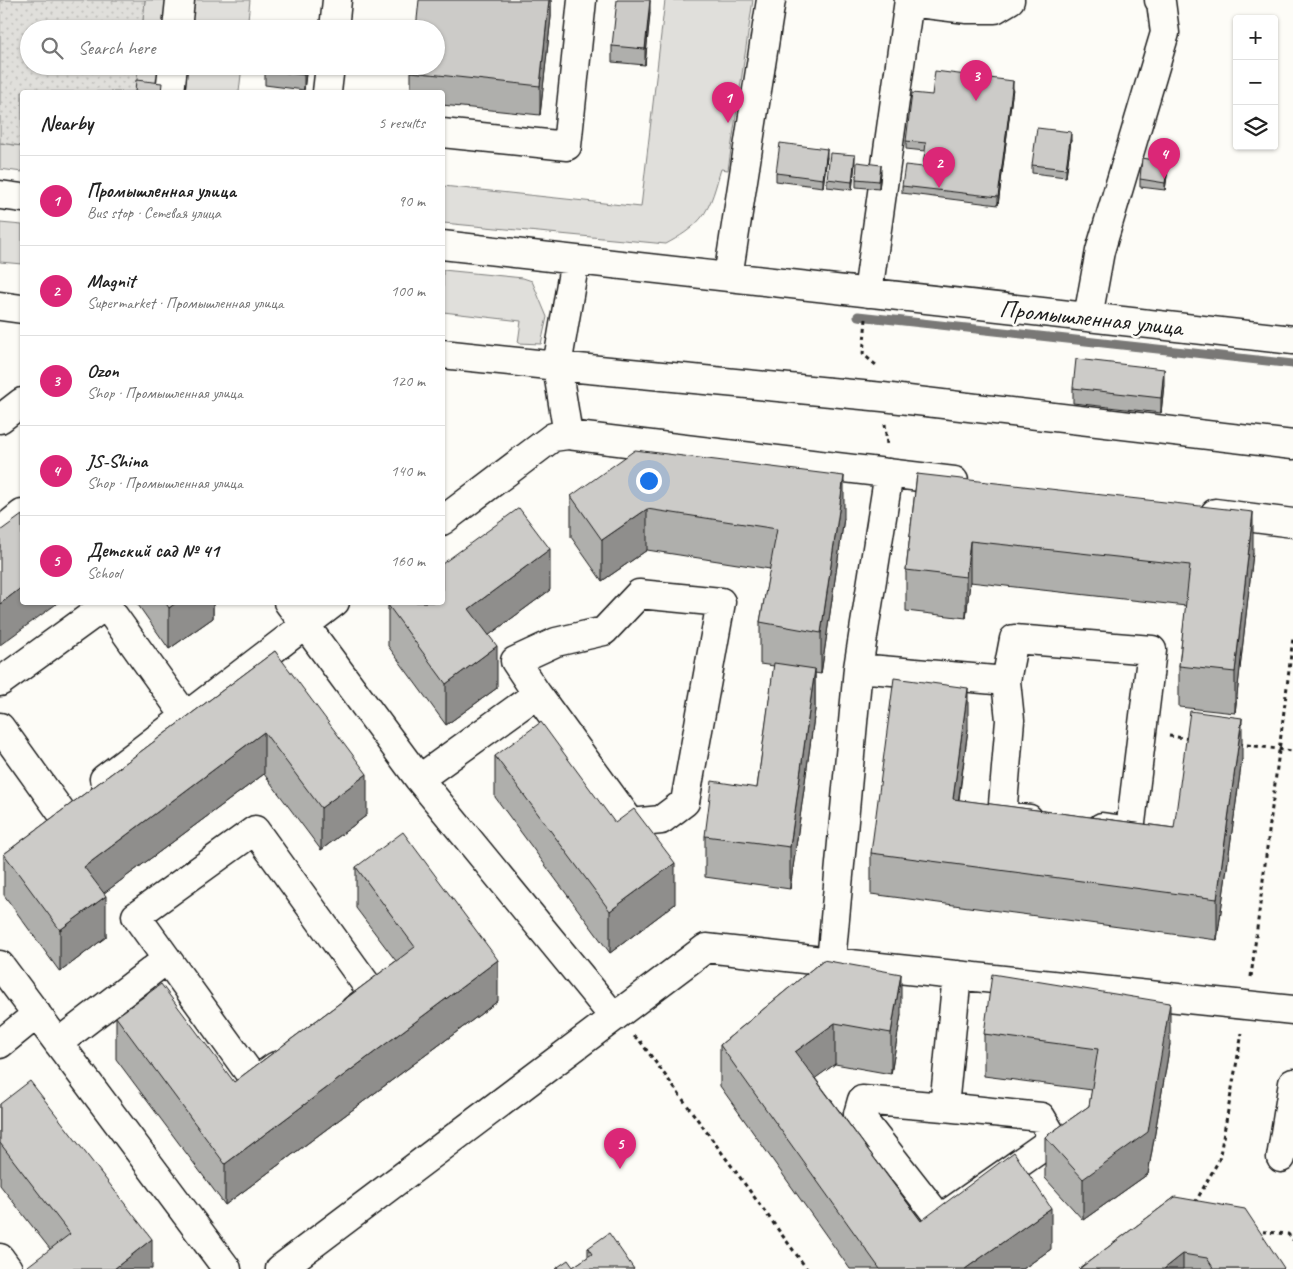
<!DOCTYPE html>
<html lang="en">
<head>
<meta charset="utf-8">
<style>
  :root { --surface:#fff; --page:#f2f2f2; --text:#222; --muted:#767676; --line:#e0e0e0; --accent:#db2777 }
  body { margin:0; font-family:Caveat,sans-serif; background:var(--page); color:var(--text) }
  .controls { position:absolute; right:15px; top:15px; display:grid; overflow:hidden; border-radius:5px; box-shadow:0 1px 4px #0004 }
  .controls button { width:45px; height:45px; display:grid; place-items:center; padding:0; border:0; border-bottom:1px solid var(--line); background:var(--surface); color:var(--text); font:25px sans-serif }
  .you { position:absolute; left:648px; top:480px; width:18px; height:18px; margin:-12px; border:4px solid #fff; border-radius:50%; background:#1a73e8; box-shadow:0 0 0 8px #1a73e833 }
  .badge { display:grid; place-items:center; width:32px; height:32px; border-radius:50%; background:var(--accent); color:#fff; font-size:16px; font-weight:700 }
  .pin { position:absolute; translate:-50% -41px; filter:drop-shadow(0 1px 2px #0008) }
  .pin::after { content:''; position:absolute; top:26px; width:18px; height:15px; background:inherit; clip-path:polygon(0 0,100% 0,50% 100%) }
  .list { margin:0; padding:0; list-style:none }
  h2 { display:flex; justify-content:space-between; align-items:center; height:65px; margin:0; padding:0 20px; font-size:21px }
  h2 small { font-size:16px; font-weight:400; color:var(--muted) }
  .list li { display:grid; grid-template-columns:32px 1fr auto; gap:15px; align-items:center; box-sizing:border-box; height:90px; padding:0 20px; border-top:1px solid var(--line) }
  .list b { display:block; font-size:19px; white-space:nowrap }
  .list p { margin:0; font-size:16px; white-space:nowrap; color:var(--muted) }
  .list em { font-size:16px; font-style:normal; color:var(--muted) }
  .icon { flex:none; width:28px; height:28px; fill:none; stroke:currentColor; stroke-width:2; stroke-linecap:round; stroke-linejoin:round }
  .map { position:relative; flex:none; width:1293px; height:1269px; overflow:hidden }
  .search { position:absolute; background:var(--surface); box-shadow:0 1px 4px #0004; left:20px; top:20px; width:425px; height:55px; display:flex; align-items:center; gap:12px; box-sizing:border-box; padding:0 18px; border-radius:28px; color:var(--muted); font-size:19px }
  .panel { position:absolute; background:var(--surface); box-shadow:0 1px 4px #0004; left:20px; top:90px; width:425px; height:515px; border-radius:5px }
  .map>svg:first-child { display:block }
</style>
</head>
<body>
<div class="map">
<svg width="1293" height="1269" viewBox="0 0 1293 1269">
  <defs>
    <pattern id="garden-dots" width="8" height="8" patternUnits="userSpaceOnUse" patternTransform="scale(1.25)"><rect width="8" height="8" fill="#e0dfdb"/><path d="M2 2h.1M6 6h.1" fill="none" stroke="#c0bfbb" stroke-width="1.8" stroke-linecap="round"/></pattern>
  </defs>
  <rect width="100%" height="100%" fill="#fdfcf7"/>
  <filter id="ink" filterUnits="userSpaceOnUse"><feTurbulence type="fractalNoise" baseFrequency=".02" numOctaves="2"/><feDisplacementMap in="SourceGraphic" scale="10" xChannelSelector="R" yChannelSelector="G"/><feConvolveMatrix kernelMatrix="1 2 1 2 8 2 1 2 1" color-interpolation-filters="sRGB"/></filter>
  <g filter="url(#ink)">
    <!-- grass -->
    <path fill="#e0dfdb" stroke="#7e7e7c" d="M145,0h105l-3,29h-105z
      M665,0h88l-25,170 -7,-1c-5,16 -9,36 -20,49 -9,11 -22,19 -35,26l-223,-21v-37l198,21z
      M138,66h104l-3,26h-77l-26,-4z
      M0,143l22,3v26l-22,-3z
      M0,223l22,2v39l-22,-2z
      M443,270l80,8 9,3 15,36 -6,27 -23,-1 3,-22 -78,-9z"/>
    <!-- garden -->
    <path fill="url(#garden-dots)" stroke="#7e7e7c" d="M0,0h145l-3,29h-113v37h109l-2,26h-114v54l-22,-3z"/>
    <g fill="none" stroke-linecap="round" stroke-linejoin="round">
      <!-- stream -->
      <path stroke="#797876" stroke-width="9" d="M858,316l435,48"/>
      <!-- minor casing -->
      <g stroke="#1c1c1c" stroke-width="31">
        <path id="minor" d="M909,2l58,7h28l15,-9
          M177,29l3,-29
          M334,29l3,-29
          M170,92l3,-26
          M327,92l3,-26
          M442,133l125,13 15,-146
          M0,195l22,3
          M442,245l851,95
          M728,277l43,-277
          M868,293l41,-293
          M0,306l22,3
          M1088,317l12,-66 65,-218 -4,-31 -2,-2
          M442,354l115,12 326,31 410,48
          M0,419l22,-17
          M568,435l-11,-69 18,-106
          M1215,513l78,10
          M442,521l111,-84 15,-2 386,46
          M0,532l22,-18
          M288,602l131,177 195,238
          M858,668l148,13 4,39 -8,96 27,3
          M1006,681l8,-42 138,11 -22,181 -28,-4
          M0,682l106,-77 80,112
          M0,727l61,85
          M104,779l231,-177
          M419,779l118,-85 -22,-33 41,-19 48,-11 35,-37 82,8 -36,200 -24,18 -30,3 -94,-129
          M167,959l-31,-43 119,-86 119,165 -19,14
          M831,962l27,-294 31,-195
          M0,965l227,304
          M58,1043l109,-84 88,122 21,-15
          M0,1044l37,-30
          M944,1107l97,10 13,22 -114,80 -82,-105 4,-14 82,7 13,-132
          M1281,1158l12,-75
          M0,1258l8,11
          M280,1269l426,-321 125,14 462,48"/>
      </g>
      <!-- path -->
      <path stroke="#1c1c1c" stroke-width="3" stroke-dasharray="4 4" stroke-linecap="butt" d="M866,319l-3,35 14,12v2
        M885,424l2,21
        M1169,736l22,3
        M1239,744l54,7
        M1251,977l42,-339
        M634,1036l6,5 167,228
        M1195,1203l24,-43 23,-127
        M1255,1231l33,3 5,6"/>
      <!-- minor -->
      <use href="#minor" stroke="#fdfcf7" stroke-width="28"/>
    </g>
    <!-- wall -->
    <path fill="#afafac" stroke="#1c1c1c" d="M551,0v17l-11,98 -98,-10v-13h-31v-20z
      M650,13l-5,52 -33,-3v-16z
      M307,66l-3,24 -39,-5v-15z
      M1013,88l-15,117 -96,-12v-7l21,-19 2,-16 -19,-2v-8l26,-46z
      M1071,140l-5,37 -34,-4v-8z
      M827,157l-4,30 -47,-6v-8z
      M855,163l-3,27 -25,-3v-8z
      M1168,169l-3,21 -25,-3v-8z
      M881,173l-2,16 -23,-2v-8z
      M1164,384l-3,29 -88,-10v-15z
      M917,474l336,79 -18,160 -56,-6v-41l7,-60 -216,-24 -4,36 -60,-7v-41z
      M571,496l273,22 -23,156 -6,-1v37l-25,179 -85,-12v-41l52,-48 17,-122 -14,-2v-42l10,-53 -123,-19 -45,31 -31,-44z
      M550,590l-61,45 8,53 -51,37 -58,-79v-41z
      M136,602h77v16l-44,31z
      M275,651l92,164 -46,35 -57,-76 -160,119 2,44 -46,35 -56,-77v-41z
      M968,729l-9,71 215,28 68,-69 -25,181 -346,-46v-41z
      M495,756l180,148 -65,49 -115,-156z
      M356,867l142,134 -273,204 -109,-146v-42l118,65 162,-121 -40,-53z
      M823,960l78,55 -10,59 -56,-10 -20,14 106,143 130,28 -28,20h-173l-130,-183v-41z
      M984,1034l186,10 -22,130 -65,46 -38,-42v-41l44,-31 3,-16 -108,-14z
      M0,1104l152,165 -102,-20 -50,-64z
      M1175,1197l109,72h-205z
      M588,1248l46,21 -61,-2 15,-10z"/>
    <!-- shaded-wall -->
    <path fill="#8f8e8c" stroke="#1c1c1c" d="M549,0h2v17l-11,98v-29z
      M650,0v13l-5,52v-16z
      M305,66h2l-3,24v-15z
      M1013,81v7l-15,117v-8z
      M1071,132v8l-5,37v-8z
      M827,149v8l-4,30v-8z
      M855,155v8l-3,27v-8z
      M1168,162v7l-3,21v-7z
      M881,165v8l-2,16v-8z
      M1164,369v15l-3,29v-15z
      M844,476v42l-23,156v-41z
      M647,509v41l-45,31v-41z
      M1253,512v41l-18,160v-41z
      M970,541v41l-4,36v-41z
      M550,549v41l-81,60v-41z
      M22,587v15h37l-59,43v-41z
      M177,602h36v16l-44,31v-41z
      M497,646v42l-51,37v-41z
      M815,669v41l-25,179v-42z
      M968,688v41l-15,111v-41z
      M1242,718v41l-25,181v-41z
      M264,732v42l-180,134v-41z
      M367,774v41l-46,35v-42z
      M675,863v41l-65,49v-42z
      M106,896v41l-46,35v-42z
      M498,960v41l-273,204v-41z
      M901,974v41l-10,59v-41z
      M1170,1003v41l-22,130 -65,46v-41z
      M835,1023v41l-40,29v-41z
      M1051,1208v41l-28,20h-58z
      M152,1239v30h-38z
      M1183,1254v15h-19z"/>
    <!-- building -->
    <path fill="#cccbc8" stroke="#1c1c1c" d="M419,0h130l-9,86 -129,-14 1,-6h24v-37h-20z
      M617,0h33l-5,49 -33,-3z
      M266,66h39l-1,9 -39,-5z
      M935,71l78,10 -15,116 -96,-11 3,-21 18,2 3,-24 -20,-2 6,-48 20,2z
      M136,80l26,3 -1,9h-26z
      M1037,128l34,4 -5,37 -34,-4z
      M780,143l47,6 -4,30 -47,-6z
      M830,153l25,2 -3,27 -25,-3z
      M1142,158l26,4 -3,21 -25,-4z
      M857,162l24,3 -2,16 -23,-2z
      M1076,359l88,10 -3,29 -88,-10z
      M635,450l209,26 -23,157 -61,-11 17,-93 -130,-20 -45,31 -31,-44z
      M917,474l336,38 -18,160 -56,-6 11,-101 -220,-24 -4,36 -60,-7z
      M519,508l31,41 -81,60 28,37 -51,38 -58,-79 3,-3h51v-38z
      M22,515v72l-22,17v-73z
      M165,602h12l-8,6z
      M275,651l92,123 -46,34 -57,-76 -180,135 22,29 -46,34 -56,-76z
      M774,663l41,6 -25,178 -85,-11 7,-55 45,7z
      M894,678l74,10 -15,111 221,29 16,-117 52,7 -25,181 -346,-46z
      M541,722l74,101 19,-14 41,54 -65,48 -115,-155z
      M403,832l95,128 -273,204 -109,-147 45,-33 73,98 181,-135 -59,-80z
      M823,960l78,14 -10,59 -56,-10 -40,29 126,169 93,-69 37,56 -86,61h-85l-160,-224z
      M992,974l178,29 -22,129 -65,47 -38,-42 44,-31 9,-57 -114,-15z
      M30,1081l122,158 -38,30h-90l46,-35 -70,-91v-39z
      M1175,1197l70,12 39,59 -1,1h-69l-7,-11 -24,-4 -19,15h-85z
      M609,1233l25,36h-79l13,-9 5,7 19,-13 -4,-6z"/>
  </g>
  <g text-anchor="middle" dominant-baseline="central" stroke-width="5" stroke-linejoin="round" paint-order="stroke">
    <!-- street labels -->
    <g font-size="25" fill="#1c1c1c" stroke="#fdfcf7">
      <text transform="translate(1091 318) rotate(6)">Промышленная улица</text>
    </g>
  </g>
</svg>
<div class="controls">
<button>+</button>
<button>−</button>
<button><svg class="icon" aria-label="layers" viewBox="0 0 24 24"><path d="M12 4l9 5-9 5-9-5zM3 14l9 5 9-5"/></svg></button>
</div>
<div class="you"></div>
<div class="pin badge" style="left:728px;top:123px">1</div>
<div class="pin badge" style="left:939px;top:188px">2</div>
<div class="pin badge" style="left:976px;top:101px">3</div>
<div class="pin badge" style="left:1164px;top:179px">4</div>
<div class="pin badge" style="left:620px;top:1169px">5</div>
<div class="search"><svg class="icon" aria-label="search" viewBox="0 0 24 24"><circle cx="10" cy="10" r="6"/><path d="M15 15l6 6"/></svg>Search here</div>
<section class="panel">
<h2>Nearby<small>5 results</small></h2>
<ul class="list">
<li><span class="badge">1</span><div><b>Промышленная улица</b><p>Bus stop · Сетевая улица</p></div><em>90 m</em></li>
<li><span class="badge">2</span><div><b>Magnit</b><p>Supermarket · Промышленная улица</p></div><em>100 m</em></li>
<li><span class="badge">3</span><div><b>Ozon</b><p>Shop · Промышленная улица</p></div><em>120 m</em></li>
<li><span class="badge">4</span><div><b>JS-Shina</b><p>Shop · Промышленная улица</p></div><em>140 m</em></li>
<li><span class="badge">5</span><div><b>Детский сад № 41</b><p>School</p></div><em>160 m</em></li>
</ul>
</section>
</div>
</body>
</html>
